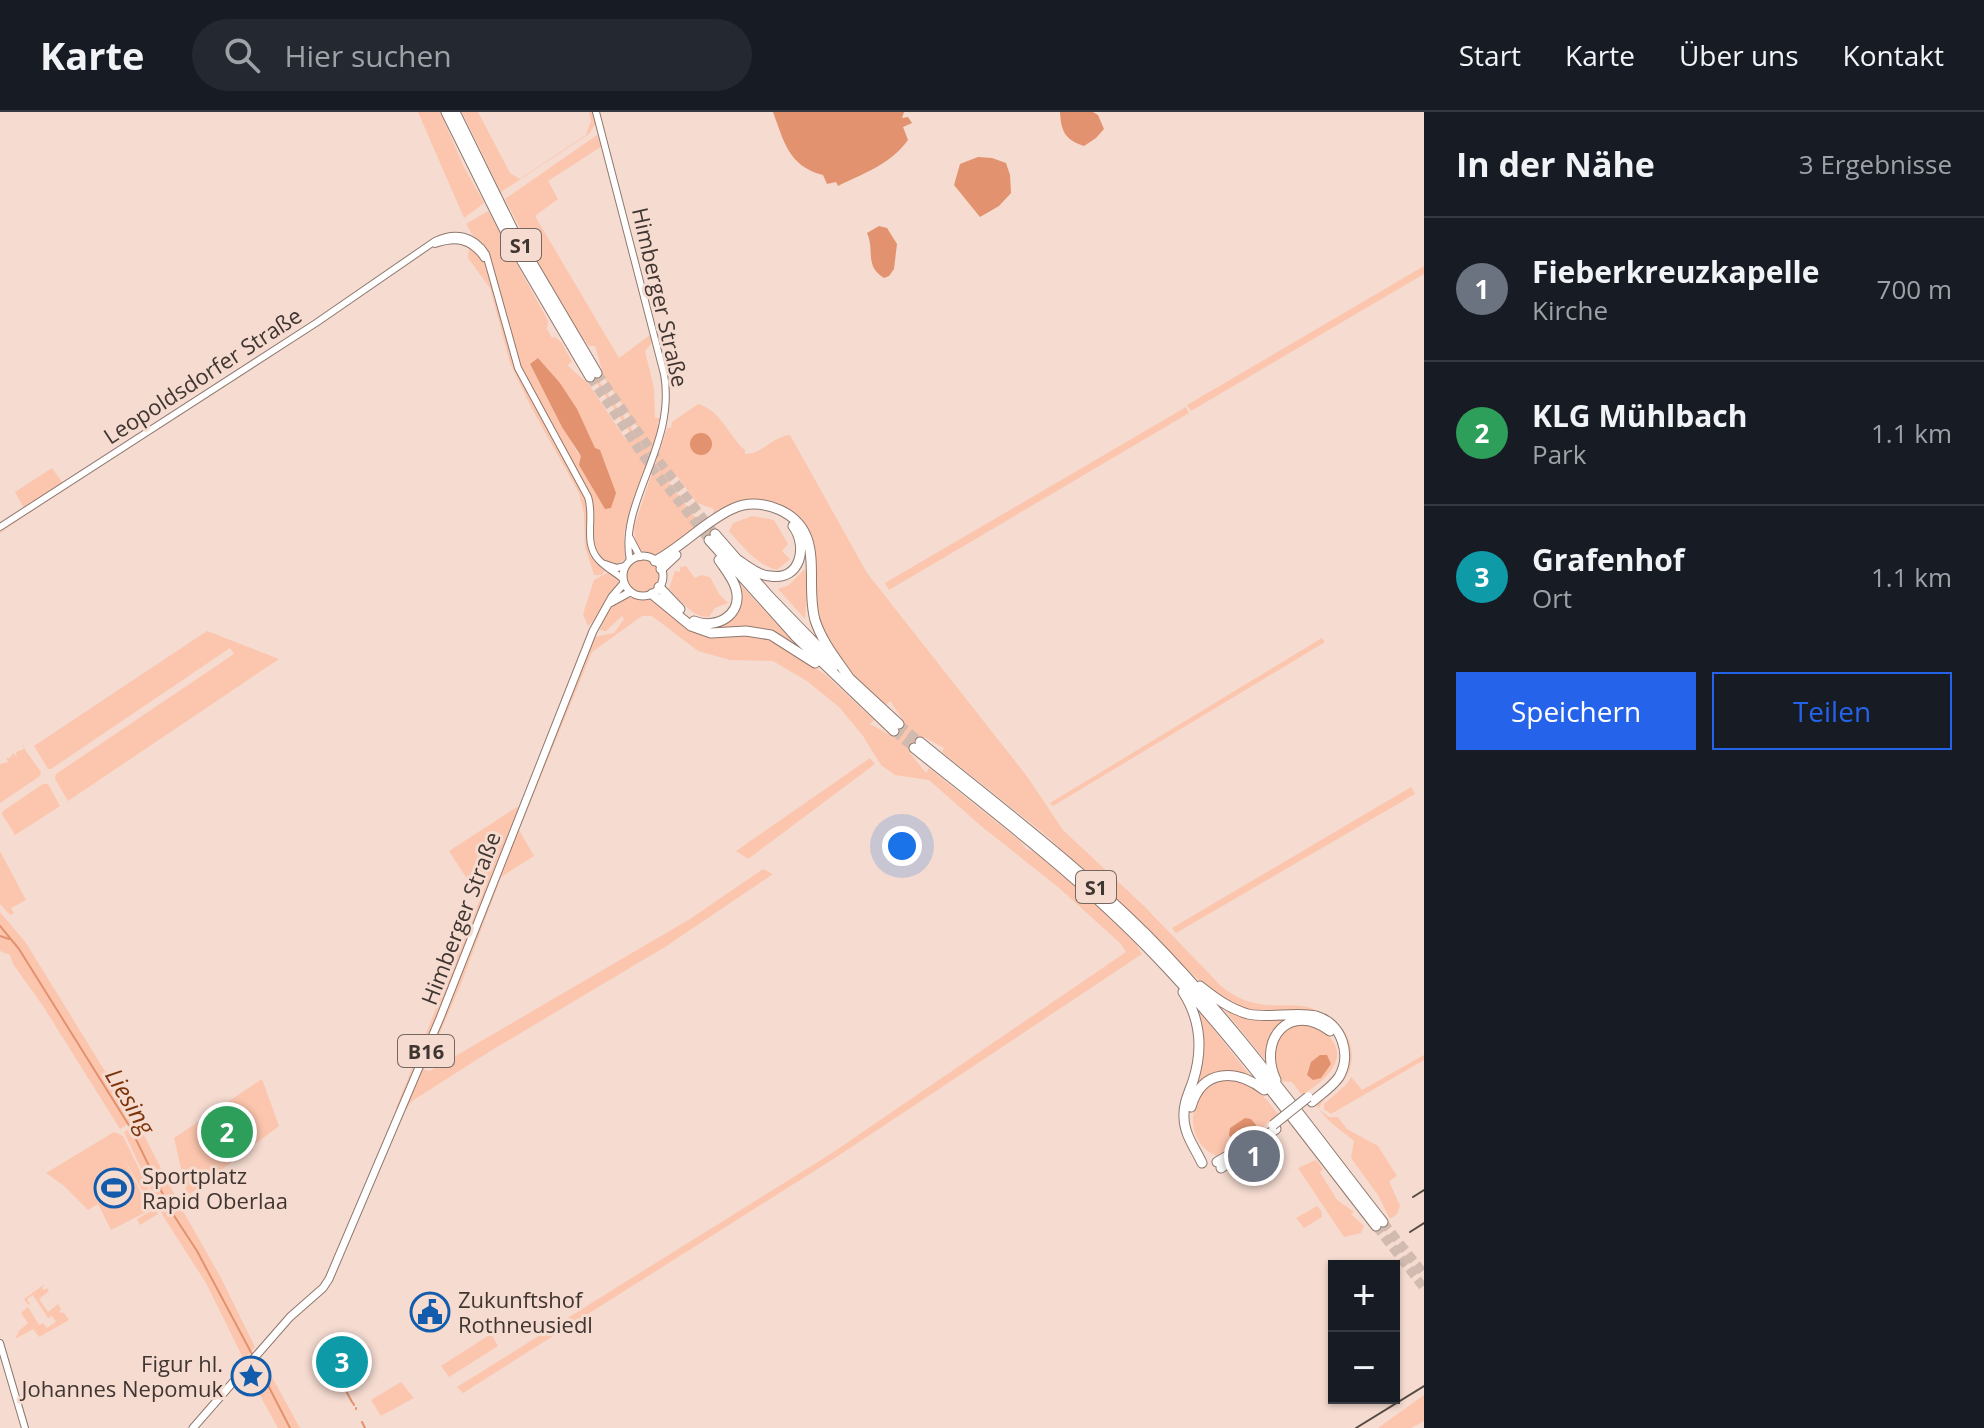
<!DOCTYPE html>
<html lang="de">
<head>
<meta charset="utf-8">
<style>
  :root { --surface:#171b24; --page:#242831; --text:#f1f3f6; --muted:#9ea1a6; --line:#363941; --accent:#2563eb }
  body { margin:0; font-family:"Open Sans",sans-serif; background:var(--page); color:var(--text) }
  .controls { position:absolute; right:24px; bottom:24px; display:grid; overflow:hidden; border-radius:0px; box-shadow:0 2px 6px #0004 }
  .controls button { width:72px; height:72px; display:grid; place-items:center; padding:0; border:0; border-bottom:2px solid var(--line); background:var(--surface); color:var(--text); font:40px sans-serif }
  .you { position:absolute; left:902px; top:734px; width:28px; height:28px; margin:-20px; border:6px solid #fff; border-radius:50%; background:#1a73e8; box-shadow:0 0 0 12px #1a73e833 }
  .badge { display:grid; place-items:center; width:52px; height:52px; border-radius:50%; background:var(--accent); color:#fff; font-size:26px; font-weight:700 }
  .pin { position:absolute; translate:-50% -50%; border:4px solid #fff; box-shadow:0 2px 8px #0006 }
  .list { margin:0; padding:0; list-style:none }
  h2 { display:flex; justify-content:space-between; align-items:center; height:104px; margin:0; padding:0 32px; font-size:34px }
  h2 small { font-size:26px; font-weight:400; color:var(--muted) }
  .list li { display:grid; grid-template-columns:52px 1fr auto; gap:24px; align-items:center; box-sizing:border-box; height:144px; padding:0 32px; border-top:2px solid var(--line) }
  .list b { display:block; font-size:30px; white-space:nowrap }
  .list p { margin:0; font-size:26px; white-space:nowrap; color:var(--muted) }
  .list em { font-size:26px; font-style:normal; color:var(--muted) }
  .actions { display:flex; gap:16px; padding:24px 32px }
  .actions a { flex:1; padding:18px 0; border:2px solid var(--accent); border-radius:0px; text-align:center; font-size:28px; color:var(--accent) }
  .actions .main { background:var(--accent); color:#fff }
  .icon { flex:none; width:44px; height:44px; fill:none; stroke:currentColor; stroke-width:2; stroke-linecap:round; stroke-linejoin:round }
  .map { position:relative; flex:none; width:1424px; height:1316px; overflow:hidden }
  header { display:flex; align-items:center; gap:48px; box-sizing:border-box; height:112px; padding:0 40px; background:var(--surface); border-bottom:2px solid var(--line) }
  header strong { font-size:38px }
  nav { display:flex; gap:44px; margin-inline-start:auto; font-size:28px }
  .search { width:560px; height:72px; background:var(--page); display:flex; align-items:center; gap:20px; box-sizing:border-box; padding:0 28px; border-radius:44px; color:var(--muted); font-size:30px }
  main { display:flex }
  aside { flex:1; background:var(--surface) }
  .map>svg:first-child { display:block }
</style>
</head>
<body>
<header>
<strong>Karte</strong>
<div class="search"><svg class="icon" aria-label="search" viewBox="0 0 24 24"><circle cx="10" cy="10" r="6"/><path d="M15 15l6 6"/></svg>Hier suchen</div>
<nav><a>Start</a><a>Karte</a><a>Über uns</a><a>Kontakt</a></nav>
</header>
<main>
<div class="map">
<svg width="1424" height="1316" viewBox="0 0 1424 1316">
  <rect width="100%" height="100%" fill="#f5dbd0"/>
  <!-- green -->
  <path fill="#fcc6ae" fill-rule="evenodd" d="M418,0h22l23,53 21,38 -20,15z
    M462,0h16l32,61 10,6 66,-44 5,-14 -2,-9h3l4,11 -7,11 -88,58z
    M597,23l5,11 -54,35 10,18 -23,17 84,142 31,-23 2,8 -7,8 9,37 1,30h6l-4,6 3,2 -33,96 -3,12 1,25 -9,6 -13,-6 -9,-13 -2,-47 -71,-130 -11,-39 1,-5 -4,-4 -15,-54 -26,-43 22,-13 60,110 -1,8 5,9 3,-1 7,6 10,19 -5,3 17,15 18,-10 -7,-24h-6l-16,-21 -29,-50 -39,-76zM538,247l22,24 35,65 -17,6 -48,-89zM601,261l39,58 -4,4 -40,-58zM594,267l38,56 -6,5 -38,-57z
    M469,135h3l12,13 5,14c12,43 21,85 41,124 16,29 48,75 56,104 6,25 -7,52 19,68l-3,5h-8l-9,-28 -1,-33 -5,-21 -48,-86 -21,-44 -20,-75 -22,-30z
    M1424,154v8l-233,137 -4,-6z
    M698,292c22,5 31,33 47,46v4c18,0 28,-18 45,-19l77,138 159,202 37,55 81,76 77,80c11,9 24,16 38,18 14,3 29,0 43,2 30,5 55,28 49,59 -4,22 -28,28 -32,44l10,8h9l9,12 31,17 19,30 -8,5 11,25 -3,8 -7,5 -12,-24 -27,-37 3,-17c-14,-12 -30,-21 -38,-37l24,-23 4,-46 -73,-22 -30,-5 -31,-17 -162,-154 -106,-85 2,-4 -20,-11 -14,16 16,20 3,-5 91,73 6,8 8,3 53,45 49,47 6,10 -304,202 -375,237 -6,-6 375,-234 294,-201 -6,-9 -62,-56 -77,-61 -52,-46 -34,-5 -14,-10 -18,-29 -24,-29 -32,-26 -34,-20 -43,-1 -32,-9 -46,-35h-10l-50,36 -73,178 15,26 -33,21 -40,107 -37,86 6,1 260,-152 73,-50 10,5 -108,73 -173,103 -80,51 -6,9 -10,-2 91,-226 -14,6 -24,-37 68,-44 9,2 69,-172 19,-4 10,-14 -2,-3 -16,15 -6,-1c2,-12 12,-29 25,-32 8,-2 17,3 27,1l62,37 5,2 34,-4 32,11 42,31 47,44 -4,4 20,11 13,-15 -13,-19 -4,4c-23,-21 -52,-45 -65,-74 -12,-29 5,-81 -16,-102 -11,-11 -29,-18 -42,-27l-51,16 2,-9 -17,-6 -20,-27 -8,7 32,42 -42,30 -15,-3 -8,-6 -2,-19 33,-99h4l1,-6z
    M1186,295l3,6 -300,177 -4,-7z
    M52,356l14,20 -66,45v-9l24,-16 -9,-16z
    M752,404l22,4 14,24 -6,7 8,8 -13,11c-20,-5 -35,-24 -48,-39l4,-8z
    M627 464a16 16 0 1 1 32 0a16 16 0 1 1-32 0Z
    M686,454l9,12 6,-3 9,2 9,17 9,9 -13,5 -6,9c-17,1 -28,-17 -40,-28l6,-18 5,1v-5z
    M805,457l3,14 -3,36 -27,-30 11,-4z
    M609,460l9,6v9c-11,11 -18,30 -30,39l-5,-12 11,-34z
    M738,470l62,67 -30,-16 -12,-3h-55l-20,-11 -25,-24 2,-2c17,16 39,46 65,29 8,-5 12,-13 13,-21 1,-7 0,-14 0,-19z
    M207,519l72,28 -211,142 -13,-22 1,-5 178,-120 -4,-6 -179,121h-3l-14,-23z
    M1322,526l3,4 -272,164 -3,-3z
    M23,630l2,8 16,22 -1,4 -40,27v-39l8,-2 -2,-4h4l3,-5 4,4 -1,-5 8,-3z
    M870,646l5,6 -127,95 -12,-8z
    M43,672h5l12,22 -45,29 -13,-21 1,-3z
    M1411,675l4,7 -239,139 -4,-5z
    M0,739l26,49 -15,8 3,5 -4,2 -10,-11z
    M0,800l26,31 109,177 -15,9 -77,-123 -30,-42 -3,-9 -10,-4z
    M1221,894l29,13h39c-17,11 -22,22 -23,42z
    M1199,899l50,63 -25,-3 -28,14c9,-26 9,-47 3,-74z
    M1306,911c50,20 33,50 -4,72l-10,-13 -10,-1 -8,-15 1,-24 15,-15z
    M1424,943v5l-93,54 -7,-5v-5l23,-20 4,-7 11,13z
    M1228,966c25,3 35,17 50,36l-29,25 -30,18c-37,-13 -35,-69 9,-79z
    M262,967l17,47 -89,68 -4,-4 -12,-52z
    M138,1012l44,85 39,69 34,69 -11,13 -38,-77 -43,-67 -39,-84z
    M114,1020l9,4 33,68 2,10 -18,11 -3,-6 16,-9 -31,-55 28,55 -39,20 -13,-26 -10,6 -24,-24 -18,-13z
    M1316,1048l7,9 -3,3 17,28 17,12 -3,2 13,12 -3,7 -17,4 -46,-69z
    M1317,1094l4,4 1,7 -18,11 -8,-10z
    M45,1172l-3,4 2,2 3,-2 2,3 -10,8 9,13 10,-8 3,5 -2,3 5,1 5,7 -30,17 -6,-8 -18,10 4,-8 9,-8 -7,-10 7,-6 11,18 4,-2 4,5 9,-6 -4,-6 -4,2 -15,-23 -6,4 3,5 -2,1 -4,-6z
    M491,1222l7,12 -49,31 -8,-11z
    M262,1247l38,69h-22l-30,-54z
    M401,1270l13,16 -33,18 -10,-16z
    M1424,1283v26l-13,7h-33z"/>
  <!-- water -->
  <path fill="#e2926e" d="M773,0h131l-2,6 6,-1 4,6 -9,4 5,13c-17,24 -44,33 -70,46l-2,-4 -9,2 -4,-9c-35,-9 -39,-34 -50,-63z
    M1060,0h33l5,3 6,14 -8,9 -12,8c-19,-6 -23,-15 -24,-34z
    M978,45l14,1 14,5 4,12 1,18 -12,13 -19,11 -26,-32 6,-21z
    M879,114l8,2 10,16 -3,25 -5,7 -5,2c-20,-12 -9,-28 -17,-45z
    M538,246l22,25 17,26 18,39 5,2 16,43 -5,15 -6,1 -26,-44 2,-9 -19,-29 -32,-63z
    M690 332a11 11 0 1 1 22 0a11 11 0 1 1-22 0Z
    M1320,943h7l4,9 -10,14 -8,2 -6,-5 4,-13z
    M1245,1006l6,1 5,6 -2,6 -13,10 -8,-1 -4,-5 1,-7z"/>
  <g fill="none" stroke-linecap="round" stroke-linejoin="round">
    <!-- stream -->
    <path stroke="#e2926e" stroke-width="2" d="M0,814l19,23 111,178 41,84 26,40 56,105
      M0,824l9,3
      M256,1250l34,66
      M336,1260l2,3
      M341,1270l2,4
      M345,1277l7,13
      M353,1291l1,2
      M356,1296v1
      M362,1310l3,6"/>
    <!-- highway-tunnel -->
    <path stroke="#d1bab0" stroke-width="9" stroke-dasharray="9 4.5" stroke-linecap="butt" d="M597,261l56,80 62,81
      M590,265l56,83 63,80
      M899,612l21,18
      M894,619l20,17
      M1383,1110l41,52
      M1376,1114l48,62"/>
    <!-- secondary casing -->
    <g stroke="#8f786e" stroke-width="8">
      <path id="secondary" d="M596,0l68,262c13,72 -46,127 -34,187
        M435,132c21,-7 36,-5 49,14
        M0,415l316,-204 119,-82c20,-10 39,-6 51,13l32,114 70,129c7,21 -5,45 10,62 8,9 17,13 25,20
        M630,426l10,19
        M602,451l15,5 8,-2
        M0,1231l25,85"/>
    </g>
    <!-- primary casing -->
    <g stroke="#8f786e" stroke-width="9">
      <path id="primary" d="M623 464a20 20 0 1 1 40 0a20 20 0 1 1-40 0Z
        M610,491l20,-11
        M193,1316l97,-111 33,-29 6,-9 111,-261 153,-387 19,-34 12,-14"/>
    </g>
    <!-- highway casing -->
    <g stroke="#8f786e" stroke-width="11">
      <path id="highway" d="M446,0l63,127 81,138
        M455,0l60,122 82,139
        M715,422l54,62 67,69
        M709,428l87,97 98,94
        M735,446c11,7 22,17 35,18 31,5 38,-30 23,-50
        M655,449c27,-14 49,-39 77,-52 15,-7 32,-6 48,1 47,22 24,71 35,110 7,22 22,40 35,59
        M661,457l15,-14
        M659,475l21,22
        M652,482l39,32 20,7 35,-2 25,4 44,28
        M694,509c22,9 49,-6 42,-32 -3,-11 -11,-20 -17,-29
        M846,563l53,49
        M920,630c77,63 157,123 227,193 87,88 160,190 236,287
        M914,636c87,70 176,137 252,219 76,81 142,172 210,259
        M1200,874c15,12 30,23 48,28 23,5 46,-3 68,2 26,7 36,39 23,61 -7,10 -18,17 -27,25
        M1183,880c18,28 20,58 10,89 -4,12 -10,23 -9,36 0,17 11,31 18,46
        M1276,968c-19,-41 14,-79 54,-49
        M1191,995c11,-39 46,-38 73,-17
        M1217,1050l21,-12
        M1221,1056l55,-39"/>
    </g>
    <!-- secondary -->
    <use href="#secondary" stroke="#fff" stroke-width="6"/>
    <!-- primary -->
    <use href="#primary" stroke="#fff" stroke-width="7"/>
    <!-- highway -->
    <use href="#highway" stroke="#fff" stroke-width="9"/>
    <!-- rail -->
    <path stroke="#574b45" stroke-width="2" d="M1413,1085l11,-7
      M1410,1120l14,-9
      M1356,1316l68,-42"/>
    <!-- highway-bridge casing -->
    <g stroke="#8f786e" stroke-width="11" stroke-linecap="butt">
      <path id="highway-bridge" d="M1273,1013l35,-28"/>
    </g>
    <!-- highway-bridge -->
    <use href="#highway-bridge" stroke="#fff" stroke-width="9"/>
  </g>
  <!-- icons -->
  <defs>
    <g id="stadium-ring" transform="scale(2)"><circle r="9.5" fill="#f5dbd0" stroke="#135cab" stroke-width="1.5"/><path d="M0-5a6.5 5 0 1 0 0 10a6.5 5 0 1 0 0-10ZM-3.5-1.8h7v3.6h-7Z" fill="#135cab"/></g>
    <g id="civic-ring" transform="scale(2)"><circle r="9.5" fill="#f5dbd0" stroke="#135cab" stroke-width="1.5"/><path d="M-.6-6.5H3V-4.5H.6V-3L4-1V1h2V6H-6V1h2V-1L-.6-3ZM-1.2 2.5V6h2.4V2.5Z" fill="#135cab"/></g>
    <g id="sight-ring" transform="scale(2)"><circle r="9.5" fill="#f5dbd0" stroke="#135cab" stroke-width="1.5"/><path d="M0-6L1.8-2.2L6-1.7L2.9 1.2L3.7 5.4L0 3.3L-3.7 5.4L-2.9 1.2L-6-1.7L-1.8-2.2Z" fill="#135cab"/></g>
  </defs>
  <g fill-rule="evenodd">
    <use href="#stadium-ring" x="114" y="1076"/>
    <use href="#civic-ring" x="430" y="1200"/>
    <use href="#sight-ring" x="251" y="1264"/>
  </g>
  <g text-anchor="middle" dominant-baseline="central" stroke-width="6" stroke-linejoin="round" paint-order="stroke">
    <!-- shield labels -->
    <g fill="#f5dbd0" stroke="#766861" stroke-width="2">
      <rect x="501" y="117" width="40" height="32" rx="6"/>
      <rect x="1076" y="759" width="40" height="32" rx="6"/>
      <rect x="398" y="923" width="56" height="32" rx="6"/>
    </g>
    <g font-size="20" font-weight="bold" fill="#403631">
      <text x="521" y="133">S1</text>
      <text x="1096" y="775">S1</text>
      <text x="426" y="939">B16</text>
    </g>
    <!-- street labels -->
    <g font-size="22" fill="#403631" stroke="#f5dbd0">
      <text transform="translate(661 185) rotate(77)">Himberger Straße</text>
      <text transform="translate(202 263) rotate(-33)">Leopoldsdorfer Straße</text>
      <text transform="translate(460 806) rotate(-69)">Himberger Straße</text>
    </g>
    <!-- poi labels -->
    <g font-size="22" fill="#403631" stroke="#f5dbd0" text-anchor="start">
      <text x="142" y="1063">Sportplatz<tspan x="142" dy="25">Rapid Oberlaa</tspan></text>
      <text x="458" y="1187">Zukunftshof<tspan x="458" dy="25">Rothneusiedl</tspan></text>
      <text x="223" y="1251" text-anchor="end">Figur hl.<tspan x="223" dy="25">Johannes Nepomuk</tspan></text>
    </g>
    <!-- water labels -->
    <g font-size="24" font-style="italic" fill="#7c340b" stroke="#f5dbd0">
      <text transform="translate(131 989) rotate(59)">Liesing</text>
    </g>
  </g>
</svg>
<div class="controls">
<button>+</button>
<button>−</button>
</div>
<div class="you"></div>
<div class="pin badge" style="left:1254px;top:1044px;background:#6b7280">1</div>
<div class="pin badge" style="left:227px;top:1020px;background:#2e9e5b">2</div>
<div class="pin badge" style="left:342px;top:1250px;background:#0f9aa8">3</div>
</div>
<aside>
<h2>In der Nähe<small>3 Ergebnisse</small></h2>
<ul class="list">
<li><span class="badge" style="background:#6b7280">1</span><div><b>Fieberkreuzkapelle</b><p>Kirche</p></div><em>700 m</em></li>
<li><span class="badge" style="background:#2e9e5b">2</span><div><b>KLG Mühlbach</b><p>Park</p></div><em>1.1 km</em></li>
<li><span class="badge" style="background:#0f9aa8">3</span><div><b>Grafenhof</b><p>Ort</p></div><em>1.1 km</em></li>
</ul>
<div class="actions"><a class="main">Speichern</a><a>Teilen</a></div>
</aside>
</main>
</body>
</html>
